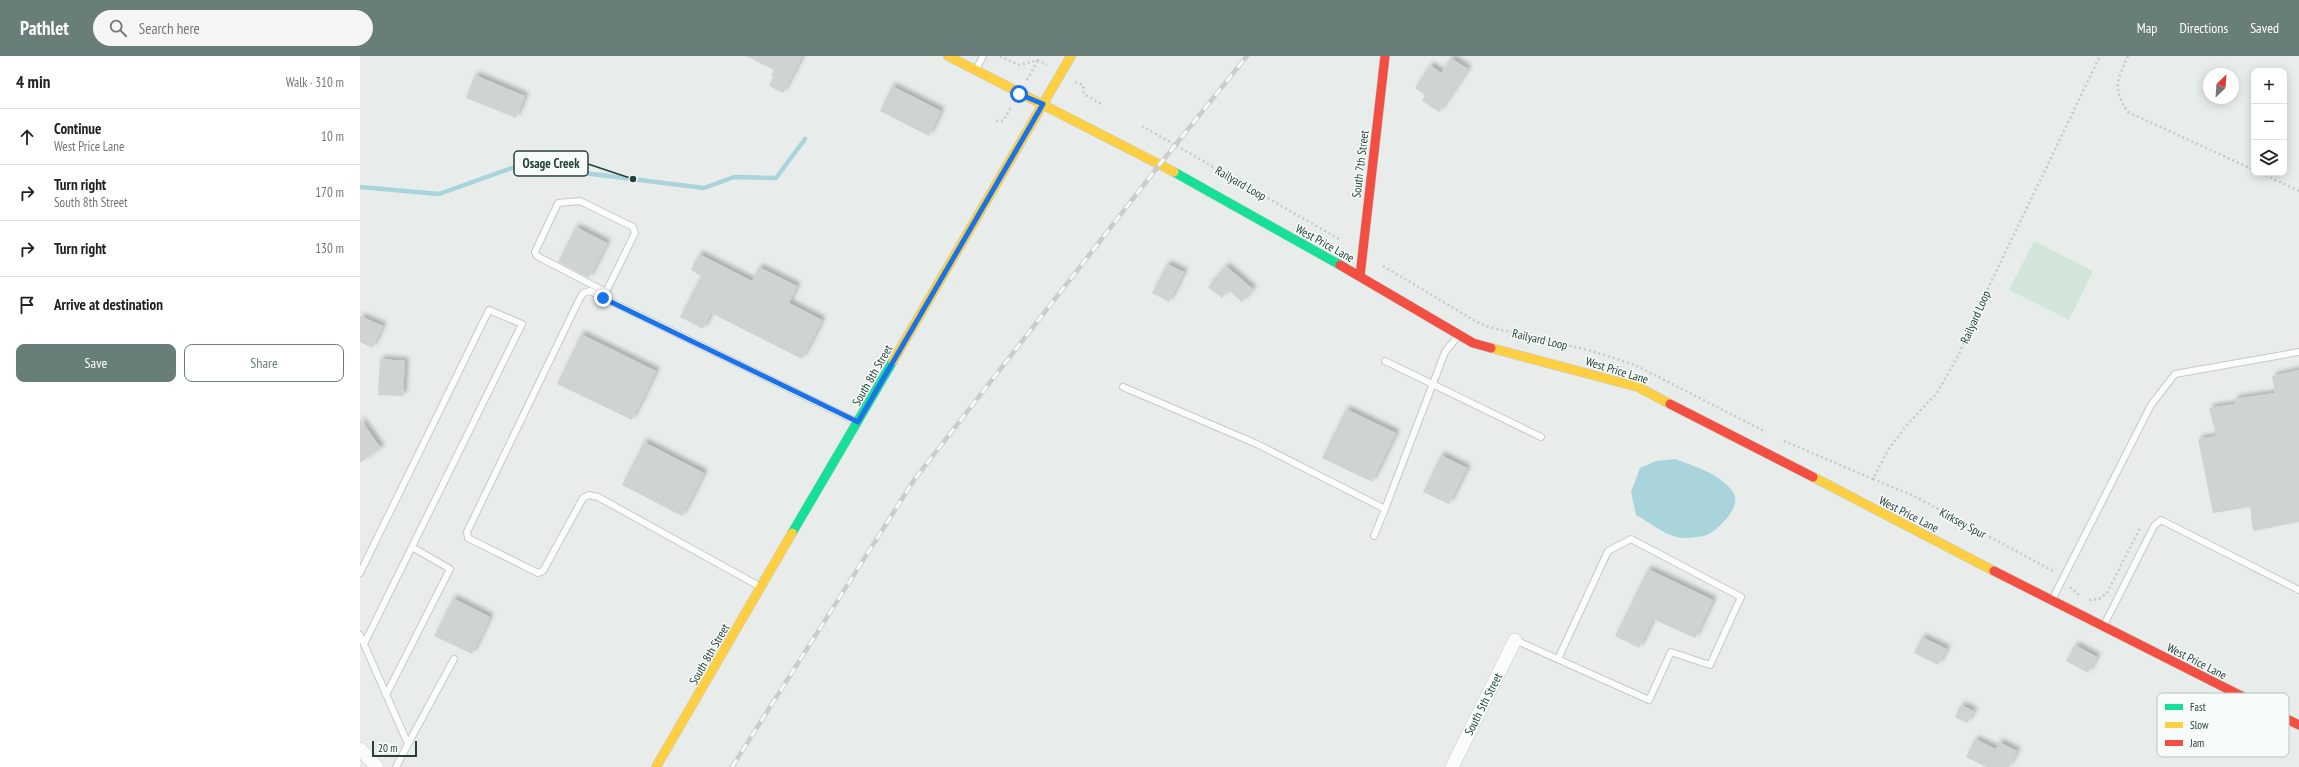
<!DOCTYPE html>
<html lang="en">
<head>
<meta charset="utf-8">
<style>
  :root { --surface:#fff; --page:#f6f6f6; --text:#222; --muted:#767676; --line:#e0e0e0; --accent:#697e78 }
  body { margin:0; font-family:"PT Sans Narrow",sans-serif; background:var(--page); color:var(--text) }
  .controls { position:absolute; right:12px; top:12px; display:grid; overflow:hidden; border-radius:8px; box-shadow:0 2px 10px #0003 }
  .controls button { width:36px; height:36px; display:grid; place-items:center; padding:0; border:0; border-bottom:1px solid var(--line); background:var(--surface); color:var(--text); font:20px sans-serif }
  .compass { position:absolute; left:1843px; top:12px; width:36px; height:36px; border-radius:50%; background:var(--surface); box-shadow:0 2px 10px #0003; rotate:25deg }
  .scale { position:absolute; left:12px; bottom:10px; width:45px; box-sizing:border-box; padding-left:4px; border:2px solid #24423a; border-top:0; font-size:11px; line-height:14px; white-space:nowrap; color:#24423a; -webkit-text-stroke:3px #f7fbf9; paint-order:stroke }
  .stop { position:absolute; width:12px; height:12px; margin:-9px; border:3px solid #1a73e8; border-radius:50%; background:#fff }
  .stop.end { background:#1a73e8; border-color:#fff; box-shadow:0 1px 4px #0008 }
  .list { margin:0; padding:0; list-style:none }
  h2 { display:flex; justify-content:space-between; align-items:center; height:52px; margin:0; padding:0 16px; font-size:17px }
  h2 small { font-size:13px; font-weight:400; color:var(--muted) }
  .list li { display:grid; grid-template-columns:26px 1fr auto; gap:12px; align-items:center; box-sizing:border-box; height:56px; padding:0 16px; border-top:1px solid var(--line) }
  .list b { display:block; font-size:15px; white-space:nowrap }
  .list p { margin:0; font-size:13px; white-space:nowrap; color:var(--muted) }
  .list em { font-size:13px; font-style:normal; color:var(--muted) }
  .actions { display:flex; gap:8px; padding:12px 16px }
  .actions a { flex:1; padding:9px 0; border:1px solid var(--accent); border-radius:8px; text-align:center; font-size:14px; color:var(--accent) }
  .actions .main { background:var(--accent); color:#fff }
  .icon { flex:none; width:22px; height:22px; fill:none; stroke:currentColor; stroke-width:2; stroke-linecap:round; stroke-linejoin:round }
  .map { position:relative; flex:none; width:1939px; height:711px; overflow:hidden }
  header { display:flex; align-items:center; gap:24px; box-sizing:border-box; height:56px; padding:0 20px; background:var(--accent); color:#fff }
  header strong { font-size:19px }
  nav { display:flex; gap:22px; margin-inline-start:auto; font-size:14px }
  .search { width:280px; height:36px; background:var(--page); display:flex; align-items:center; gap:10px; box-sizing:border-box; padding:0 14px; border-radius:22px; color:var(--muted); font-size:15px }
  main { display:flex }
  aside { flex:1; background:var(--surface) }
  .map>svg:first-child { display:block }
</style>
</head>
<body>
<header>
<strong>Pathlet</strong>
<div class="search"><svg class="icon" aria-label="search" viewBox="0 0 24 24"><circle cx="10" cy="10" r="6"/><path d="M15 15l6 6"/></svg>Search here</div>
<nav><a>Map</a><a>Directions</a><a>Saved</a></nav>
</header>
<main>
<aside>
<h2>4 min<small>Walk · 310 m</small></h2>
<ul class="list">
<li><svg class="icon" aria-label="ahead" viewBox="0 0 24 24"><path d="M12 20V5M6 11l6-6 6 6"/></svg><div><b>Continue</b><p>West Price Lane</p></div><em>10 m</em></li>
<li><svg class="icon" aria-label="right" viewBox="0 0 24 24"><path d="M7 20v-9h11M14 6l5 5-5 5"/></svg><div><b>Turn right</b><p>South 8th Street</p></div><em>170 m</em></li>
<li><svg class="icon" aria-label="right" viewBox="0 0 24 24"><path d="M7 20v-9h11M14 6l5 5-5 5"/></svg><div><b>Turn right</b></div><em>130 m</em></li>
<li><svg class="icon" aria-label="arrive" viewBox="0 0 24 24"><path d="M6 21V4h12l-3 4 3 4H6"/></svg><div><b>Arrive at destination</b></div></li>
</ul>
<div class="actions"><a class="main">Save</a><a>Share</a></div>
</aside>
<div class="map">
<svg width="1939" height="711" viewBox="0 0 1939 711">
  <defs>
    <filter id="shadow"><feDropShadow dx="3.5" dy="-3.5" stdDeviation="2" flood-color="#0004"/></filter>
  </defs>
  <rect width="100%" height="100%" fill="#e8edeb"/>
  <!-- green -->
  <path fill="#d1e6d8" d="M1674,185l59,30 -24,49 -60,-30z"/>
  <!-- water -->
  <path fill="#a9d4db" d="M1316,403c21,9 43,14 57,33 10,14 -15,38 -26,43 -6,2 -18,3 -24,3 -16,-1 -34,-16 -47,-23l-5,-23 9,-24 16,-7z"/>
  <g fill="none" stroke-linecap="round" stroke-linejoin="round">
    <!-- stream -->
    <path stroke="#a9d4db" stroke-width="4.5" d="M0,131l79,7 81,-29 184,23 30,-11 42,1 29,-39"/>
  </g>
  <!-- building -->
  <path fill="#cfd4d2" filter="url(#shadow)" d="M386,0h56l-19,37 -14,-7 5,-10 -3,-1 3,-5z
    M1091,2l17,11 -29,43 -17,-11 3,-6 -10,-7 15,-23 11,8z
    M115,19l50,21 -9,22 -50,-20z
    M532,30l49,25 -12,25 -49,-25z
    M216,171l31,16 -18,35 -31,-16z
    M339,198l53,27 7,-14 38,19 -8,17 33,17 -20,39 -91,-46 -8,16 -23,-12 21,-41 -10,-6z
    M807,208l17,8 -15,30 -17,-9z
    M866,210l27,23 -11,13 -14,-12 -6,8 -14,-11z
    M0,260l23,10 -11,22 -12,-6z
    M221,278l75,37 -24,49 -75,-36z
    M20,303l25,2 -2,35 -25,-1z
    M1939,314v152l-46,9 -3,-24 -37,6 -15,-74 18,-3 -7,-28 26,-4 -1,-5 41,-6 -3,-17z
    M986,353l50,24 -24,49 -50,-24z
    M0,363l21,29 -21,15z
    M284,386l60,31 -22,43 -60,-31z
    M1081,399l26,13 -18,36 -26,-12z
    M1288,513l65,31 -18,38 -42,-19 -14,29 -24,-12z
    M93,542l37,19 -18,37 -38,-18z
    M1562,581l25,12 -9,16 -24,-12z
    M1715,589l22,12 -9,16 -22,-12z
    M1601,649l13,6 -7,12 -12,-6z
    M1615,683l21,10 3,-7 18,9 -8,16h-23l-20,-10z"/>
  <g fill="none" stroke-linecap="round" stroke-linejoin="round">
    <!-- lane casing -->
    <g stroke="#c5cac8" stroke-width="8">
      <path id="lane" d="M617,12l6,-12
        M243,242l32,-65 -2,-6 -53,-26 -22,2 -23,49 2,4 69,36
        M1025,305l156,76
        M763,331l134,57 128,65 60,-157 13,-16
        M1014,480l11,-27
        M0,517l129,-263 33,14 -158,320
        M399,530l-161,-89 -9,-2 -6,3 -40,73 -5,2 -70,-35 -1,-6 112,-232 4,-7 7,-2 265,130
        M1692,544l99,-195 24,-31 124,-22
        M1744,569l50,-99 7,-6 138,70
        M0,579l48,109 -12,23
        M1155,584l134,60 22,-48 39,13 31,-68 -110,-58 -23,12 -50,108
        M26,639l64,-126 -38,-22
        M48,688l46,-85"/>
    </g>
    <!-- street casing -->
    <g stroke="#c5cac8" stroke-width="14">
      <path id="street" d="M0,693l17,18
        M1092,711l63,-127"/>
    </g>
    <!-- fast casing -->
    <g stroke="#c3cbc8" stroke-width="10">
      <path id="fast" d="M814,116l166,93
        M432,477l101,-172"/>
    </g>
    <!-- slow casing -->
    <g stroke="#c3cbc8" stroke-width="10">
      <path id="slow" d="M588,0l226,116
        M1131,292l147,39 32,17
        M533,305l178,-305
        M1453,421l181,94
        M296,711l136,-234"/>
    </g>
    <!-- jam casing -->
    <g stroke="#c3cbc8" stroke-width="10">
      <path id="jam" d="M980,209l133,78 18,5
        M1000,220l25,-220
        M1310,348l143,73
        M1634,515l305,154"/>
    </g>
    <!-- path -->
    <path stroke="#c3ccca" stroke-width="2.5" stroke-dasharray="2 3" stroke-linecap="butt" d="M640,0l19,9 19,-5 9,5
      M1768,0c-11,25 -16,32 0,56l126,58
      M667,24l11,-20
      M715,26l8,3 1,9 19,11
      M636,65h7l8,-14
      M782,70l197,113
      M1901,117l38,18
      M1023,210l94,56 12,5 103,24 43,14 131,67
      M1424,385l89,38 15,-29 18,-24 31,-33 22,-39 22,-51 119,-247
      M1513,423l39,16 143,77
      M1710,531l10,9
      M1729,544l10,-1 8,-6 34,-67"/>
    <!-- lane -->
    <use href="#lane" stroke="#fcfcfc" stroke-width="6"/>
    <!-- street -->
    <use href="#street" stroke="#fcfcfc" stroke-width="13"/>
    <!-- fast -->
    <use href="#fast" stroke="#16e098" stroke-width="9"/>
    <!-- slow -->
    <use href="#slow" stroke="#ffcf43" stroke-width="9"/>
    <!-- jam -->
    <use href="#jam" stroke="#f24e42" stroke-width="9"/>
    <!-- rail casing -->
    <g stroke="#c9cdcc" stroke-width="4.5">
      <path id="rail" d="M372,711l182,-287 246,-316 87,-108"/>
    </g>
    <!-- rail -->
    <use href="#rail" stroke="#f7fbf9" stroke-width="3" stroke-dasharray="9" stroke-linecap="butt"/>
  </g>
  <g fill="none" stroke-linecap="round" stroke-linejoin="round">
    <!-- route -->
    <path stroke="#1a73e8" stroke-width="5" d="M243,242l255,124 185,-318 -24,-10"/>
  </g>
  <g text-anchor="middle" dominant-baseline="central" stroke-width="3" stroke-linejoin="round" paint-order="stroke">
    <!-- street labels -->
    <g font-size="12" fill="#24423a" stroke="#f7fbf9">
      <text transform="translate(1000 108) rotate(-83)">South 7th Street</text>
      <text transform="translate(881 127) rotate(30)">Railyard Loop</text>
      <text transform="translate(965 187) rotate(29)">West Price Lane</text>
      <text transform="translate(1615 261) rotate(-66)">Railyard Loop</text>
      <text transform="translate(1180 283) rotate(13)">Railyard Loop</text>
      <text transform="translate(1257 314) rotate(17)">West Price Lane</text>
      <text transform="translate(512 319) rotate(-60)">South 8th Street</text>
      <text transform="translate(1549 458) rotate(27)">West Price Lane</text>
      <text transform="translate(1603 467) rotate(28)">Kirksey Spur</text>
      <text transform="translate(349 598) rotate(-60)">South 8th Street</text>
      <text transform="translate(1837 605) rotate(27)">West Price Lane</text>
      <text transform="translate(1123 648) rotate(-63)">South 5th Street</text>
    </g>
  </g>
  <!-- legend -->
  <rect x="1797" y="637" width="132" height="64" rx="6" fill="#f7fbf9" stroke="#b8c4c0" stroke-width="1"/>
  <rect x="1805" y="648" width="18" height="6" fill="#16e098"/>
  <rect x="1805" y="666" width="18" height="6" fill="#ffcf43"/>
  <rect x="1805" y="684" width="18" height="6" fill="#f24e42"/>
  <g font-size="11" fill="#24423a">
    <text x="1830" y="655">Fast</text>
    <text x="1830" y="673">Slow</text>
    <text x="1830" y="691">Jam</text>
  </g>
  <!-- callouts -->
  <path fill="none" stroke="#24423a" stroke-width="1.5" d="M273 123L228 108"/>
  <circle fill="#24423a" stroke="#f7fbf9" stroke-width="1.5" cx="273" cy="123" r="4"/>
  <rect fill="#f7fbf9" stroke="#24423a" stroke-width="1.5" x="154" y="95" width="74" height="25" rx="4"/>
  <g font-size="13" text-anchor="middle" font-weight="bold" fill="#24423a">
    <text x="191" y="112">Osage Creek</text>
  </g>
</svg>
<div class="controls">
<button>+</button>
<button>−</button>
<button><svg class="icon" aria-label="layers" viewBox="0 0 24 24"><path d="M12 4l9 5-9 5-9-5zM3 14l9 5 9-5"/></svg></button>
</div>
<svg class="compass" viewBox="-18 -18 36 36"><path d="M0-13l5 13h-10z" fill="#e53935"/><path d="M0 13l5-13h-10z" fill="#767676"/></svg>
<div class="scale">20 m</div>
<div class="stop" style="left:659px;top:38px"></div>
<div class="stop end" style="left:243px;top:242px"></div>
</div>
</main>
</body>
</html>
